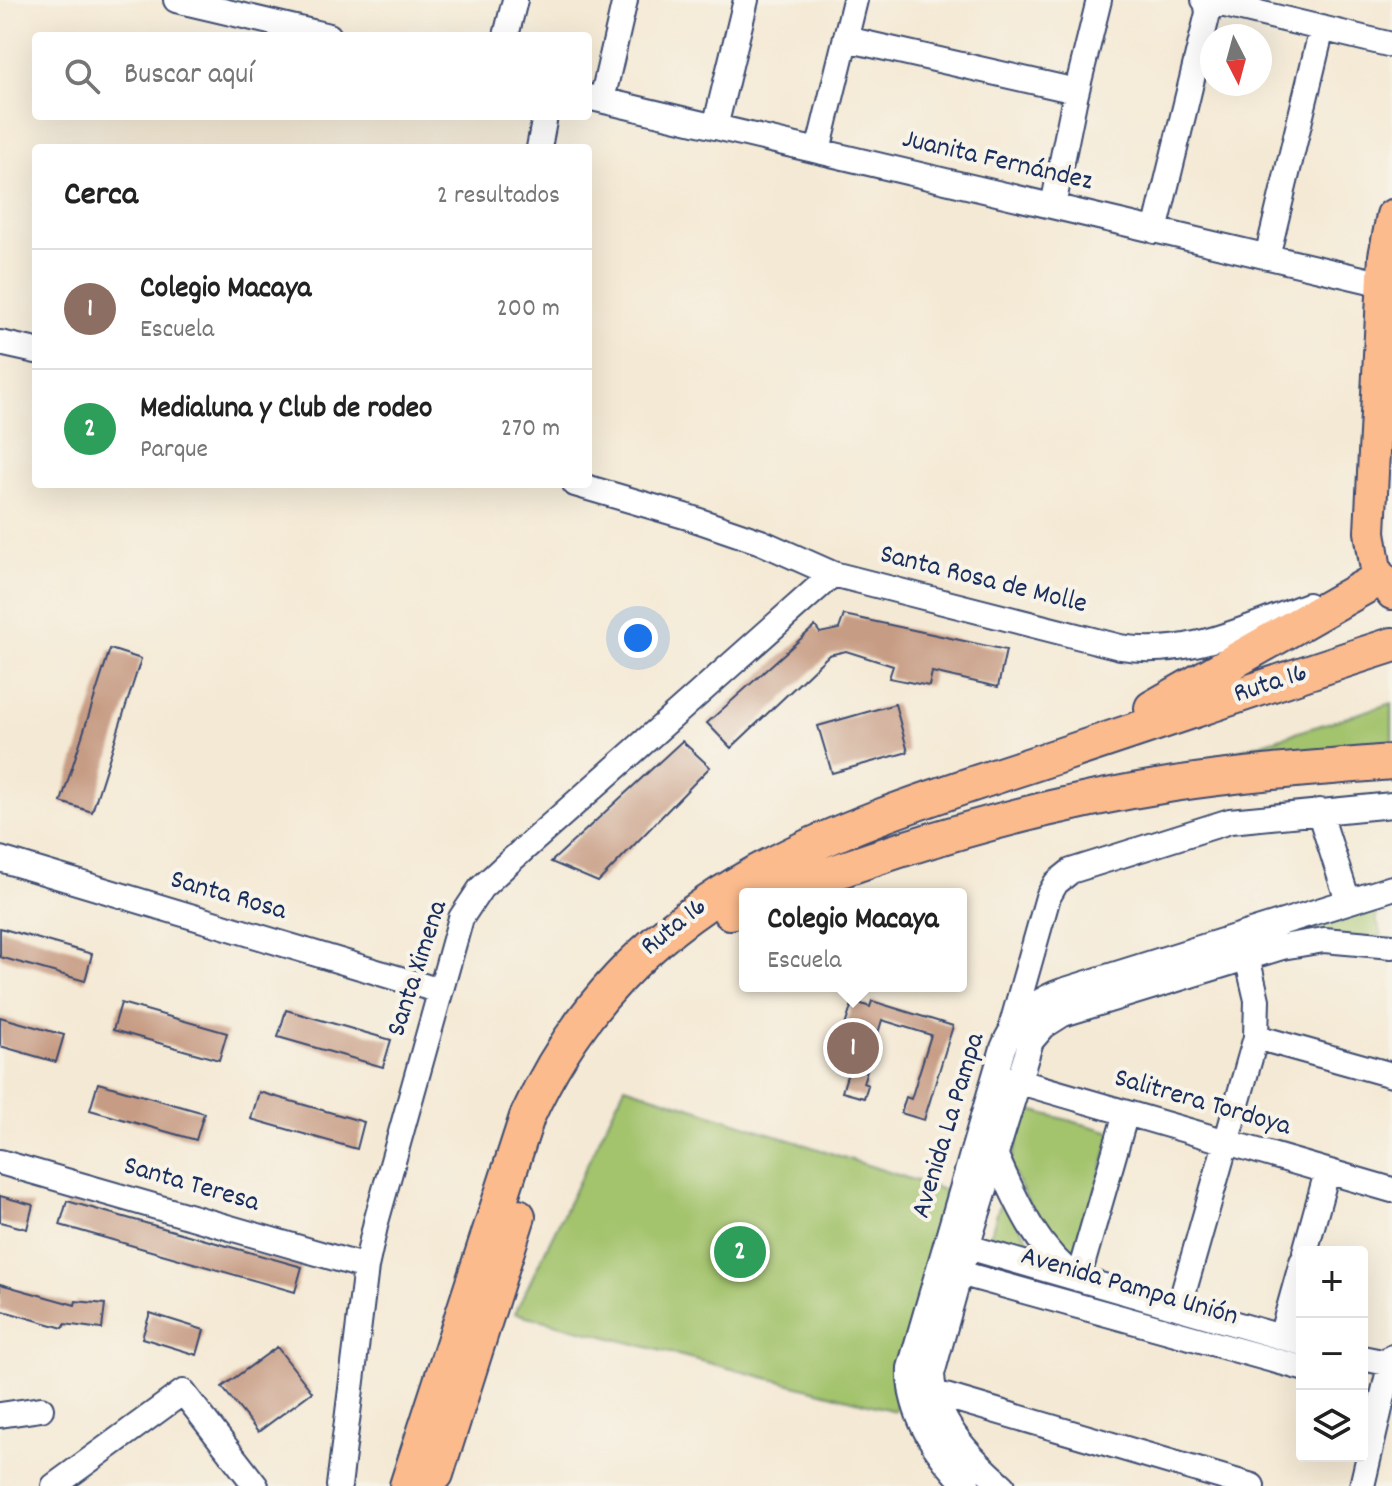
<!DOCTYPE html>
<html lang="es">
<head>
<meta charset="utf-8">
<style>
  :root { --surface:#fff; --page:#f6f6f6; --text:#222; --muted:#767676; --line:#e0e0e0; --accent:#c8321e }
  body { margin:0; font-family:Dekko,sans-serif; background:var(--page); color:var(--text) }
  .controls { position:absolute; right:24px; bottom:24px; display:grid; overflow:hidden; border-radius:8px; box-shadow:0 8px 32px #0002 }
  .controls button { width:72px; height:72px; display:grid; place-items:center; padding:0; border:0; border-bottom:2px solid var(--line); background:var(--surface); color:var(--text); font:40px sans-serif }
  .compass { position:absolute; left:1200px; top:24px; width:72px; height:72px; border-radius:50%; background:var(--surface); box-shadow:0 8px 32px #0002; rotate:174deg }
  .you { position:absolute; left:638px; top:638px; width:28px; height:28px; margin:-20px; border:6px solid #fff; border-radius:50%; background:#1a73e8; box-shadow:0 0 0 12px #1a73e833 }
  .badge { display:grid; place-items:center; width:52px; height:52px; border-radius:50%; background:var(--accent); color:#fff; font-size:26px; font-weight:700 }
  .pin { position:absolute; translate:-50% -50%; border:4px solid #fff; box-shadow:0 2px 8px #0006 }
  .popup { position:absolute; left:739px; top:888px; width:228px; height:104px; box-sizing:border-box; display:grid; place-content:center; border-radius:8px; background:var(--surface); filter:drop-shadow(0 2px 6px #0005); font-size:26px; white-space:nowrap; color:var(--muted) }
  .popup b { font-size:30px; color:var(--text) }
  .popup::after { content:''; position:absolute; left:50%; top:100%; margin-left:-16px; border:16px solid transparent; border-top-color:var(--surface) }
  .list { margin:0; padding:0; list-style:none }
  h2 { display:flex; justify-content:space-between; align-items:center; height:104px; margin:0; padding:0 32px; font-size:34px }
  h2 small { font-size:26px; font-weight:400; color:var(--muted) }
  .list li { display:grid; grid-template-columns:52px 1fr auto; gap:24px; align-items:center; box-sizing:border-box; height:120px; padding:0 32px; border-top:2px solid var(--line) }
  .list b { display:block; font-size:30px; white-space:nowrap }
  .list p { margin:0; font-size:26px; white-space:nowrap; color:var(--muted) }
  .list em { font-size:26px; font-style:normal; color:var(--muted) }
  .icon { flex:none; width:44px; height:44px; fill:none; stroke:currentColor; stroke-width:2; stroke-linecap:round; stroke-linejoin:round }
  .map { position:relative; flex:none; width:1392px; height:1486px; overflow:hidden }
  .search { position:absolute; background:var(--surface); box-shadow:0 8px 32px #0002; left:32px; top:32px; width:560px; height:88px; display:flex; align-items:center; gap:20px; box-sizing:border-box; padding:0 28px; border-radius:8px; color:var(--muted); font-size:30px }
  .panel { position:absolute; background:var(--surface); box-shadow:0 8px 32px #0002; left:32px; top:144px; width:560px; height:344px; border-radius:8px }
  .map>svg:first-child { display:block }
</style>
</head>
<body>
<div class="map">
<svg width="1392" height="1486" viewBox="0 0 1392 1486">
  <rect width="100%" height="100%" fill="#f7f3e8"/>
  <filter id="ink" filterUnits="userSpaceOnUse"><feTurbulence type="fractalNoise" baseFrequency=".0125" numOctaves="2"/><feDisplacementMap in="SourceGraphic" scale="16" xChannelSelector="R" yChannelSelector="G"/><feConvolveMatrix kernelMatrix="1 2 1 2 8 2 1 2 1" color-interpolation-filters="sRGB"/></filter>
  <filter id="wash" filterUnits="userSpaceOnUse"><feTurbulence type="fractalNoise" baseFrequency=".006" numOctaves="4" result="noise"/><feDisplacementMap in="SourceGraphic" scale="32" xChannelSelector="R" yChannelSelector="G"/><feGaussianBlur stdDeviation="1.8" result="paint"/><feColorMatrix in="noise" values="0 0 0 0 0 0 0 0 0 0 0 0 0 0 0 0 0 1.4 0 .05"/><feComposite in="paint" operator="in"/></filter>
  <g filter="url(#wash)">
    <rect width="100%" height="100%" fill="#f4e9d4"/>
    <!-- green -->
    <path fill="#a3c36c" stroke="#5f7965" stroke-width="2" d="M1392,703v47l-104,3 -100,13z
      M1377,904l-1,16 6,15 -332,75 -33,52 -7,-3 7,-25 25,-27z
      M625,1086l325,106 -55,219 -380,-98z
      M1027,1109l85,23 -36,129 -42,-47 -24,-48z
      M1002,1197l39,63 -53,-17z"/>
    <g id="blocks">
      <!-- building -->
      <path fill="#c79c84" d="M844,615l162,35 -8,37 -66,-15 -3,14 -40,-8 4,-12 -47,-15 -17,4 -98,93 -24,-25 108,-97 5,7 19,-4z
        M110,649l31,10 -49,153 -31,-10z
        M895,704l13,48 -76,21 -14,-47z
        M682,741l28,26 -112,115 -47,-20z
        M0,928l92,26 -7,27 -85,-24z
        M853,1001l17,6 2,-6 81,25 -29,94 -23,-7 5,-16 5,2 20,-64 -49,-15 -19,63 5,2 -4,13 -22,-6 16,-52 -16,-5z
        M121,1003l106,30 -8,27 -106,-30z
        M286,1010l105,30 -8,27 -105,-30z
        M0,1017l64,18 -8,27 -56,-16z
        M98,1083l106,30 -8,27 -106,-30z
        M259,1092l105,30 -7,27 -106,-30z
        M0,1196l33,9 -6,24 -27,-7z
        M67,1201l235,66 -7,25 -235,-67z
        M0,1284l75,21 1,-4 29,3 -3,25 -37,-5 -2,4 -63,-18z
        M150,1313l54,17 -7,25 -55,-17z
        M277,1347l35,45 -54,40 -36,-45z"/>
    </g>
  </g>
  <g filter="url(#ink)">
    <use href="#blocks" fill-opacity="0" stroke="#3c4b70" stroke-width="2"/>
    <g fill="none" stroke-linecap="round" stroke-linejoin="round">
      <!-- minor casing -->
      <g stroke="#3c4b70" stroke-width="28">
        <path id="minor" d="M176,0l153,36
          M1204,0l188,45
          M506,36l9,-36
          M846,39l230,52
          M588,97l804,189
          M602,100l23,-100
          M715,127l31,-127
          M539,148l6,-32
          M818,151l37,-151
          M1053,206l21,-104 25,-102
          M1155,231l53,-218 -2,-13
          M1267,257l55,-229
          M0,343l36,8
          M575,484l113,33 73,25 72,32 287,73c67,11 126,-19 188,-42
          M1319,811l29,90
          M0,859l440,132
          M1012,1024l36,-127 8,-14 15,-12 159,-50 162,-16
          M1256,1037l136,38
          M1003,1077l389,113
          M995,1154c21,46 40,94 83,125l48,-166
          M0,1162l366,105
          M954,1243l348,100
          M1305,1252l22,-80
          M945,1269l357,99
          M1179,1308l77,-271 1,-37 -10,-43
          M1281,1337l21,-75
          M1362,1358l30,6
          M925,1390l327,96
          M0,1415l41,-6
          M54,1486l129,-94 73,94
          M339,1486l27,-219 10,-45 85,-304 20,-30 26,-24 326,-290
          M968,1486c-31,-29 -60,-74 -58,-118l93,-320c11,-29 30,-47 59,-57l330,-103
          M1003,1486c-33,-29 -69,-65 -71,-112l35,-127 64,-206 13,-15 19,-12 219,-67 42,-7 68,6
          M1362,1486l30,-129"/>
      </g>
      <!-- major casing -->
      <g stroke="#3c4b70" stroke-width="34">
        <path id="major" d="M1392,215l-8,41 -14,276 6,38 16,24"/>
      </g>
      <!-- highway casing -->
      <g stroke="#3c4b70" stroke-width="38">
        <path id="highway" d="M1152,708l228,-130
          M776,894c129,-50 262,-89 398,-110 72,-11 145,-16 218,-22
          M730,912l15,-6
          M436,1474l82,-258
          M407,1486l120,-369c106,-233 314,-290 537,-363 109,-36 218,-74 328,-109"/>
      </g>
      <!-- minor -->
      <use href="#minor" stroke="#fff" stroke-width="24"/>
      <!-- major -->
      <use href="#major" stroke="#fbbb8d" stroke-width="30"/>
      <!-- highway -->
      <use href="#highway" stroke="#fbbb8d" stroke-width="34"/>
    </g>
  </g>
  <g text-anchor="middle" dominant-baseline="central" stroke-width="8" stroke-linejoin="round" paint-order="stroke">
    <!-- street labels -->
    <g font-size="28" fill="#1b2f5e" stroke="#f7f3e8">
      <text transform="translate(997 162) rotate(13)">Juanita Fernández</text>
      <text transform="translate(983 581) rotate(14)">Santa Rosa de Molle</text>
      <text transform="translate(1271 685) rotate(-18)">Ruta 16</text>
      <text transform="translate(228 897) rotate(16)">Santa Rosa</text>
      <text transform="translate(675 928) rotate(-39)">Ruta 16</text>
      <text transform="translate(419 969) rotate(-72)">Santa Ximena</text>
      <text transform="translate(1202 1104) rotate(16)">Salitrera Tordoya</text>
      <text transform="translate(950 1126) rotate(-73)">Avenida La Pampa</text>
      <text transform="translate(191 1186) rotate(16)">Santa Teresa</text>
      <text transform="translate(1129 1288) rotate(16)">Avenida Pampa Unión</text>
    </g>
  </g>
</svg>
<div class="controls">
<button>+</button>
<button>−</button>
<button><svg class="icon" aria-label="layers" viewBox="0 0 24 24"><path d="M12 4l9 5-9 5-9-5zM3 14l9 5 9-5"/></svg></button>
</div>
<svg class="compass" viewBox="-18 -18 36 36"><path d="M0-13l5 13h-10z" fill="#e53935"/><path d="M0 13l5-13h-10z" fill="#767676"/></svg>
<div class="you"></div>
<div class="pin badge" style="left:853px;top:1048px;background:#8d6e63">1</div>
<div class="popup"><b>Colegio Macaya</b>Escuela</div>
<div class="pin badge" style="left:740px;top:1252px;background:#2e9e5b">2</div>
<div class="search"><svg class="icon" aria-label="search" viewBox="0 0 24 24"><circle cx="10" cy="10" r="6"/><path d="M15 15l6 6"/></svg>Buscar aquí</div>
<section class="panel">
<h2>Cerca<small>2 resultados</small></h2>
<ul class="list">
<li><span class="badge" style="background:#8d6e63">1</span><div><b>Colegio Macaya</b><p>Escuela</p></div><em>200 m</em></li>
<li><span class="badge" style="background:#2e9e5b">2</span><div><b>Medialuna y Club de rodeo</b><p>Parque</p></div><em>270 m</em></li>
</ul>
</section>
</div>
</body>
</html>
